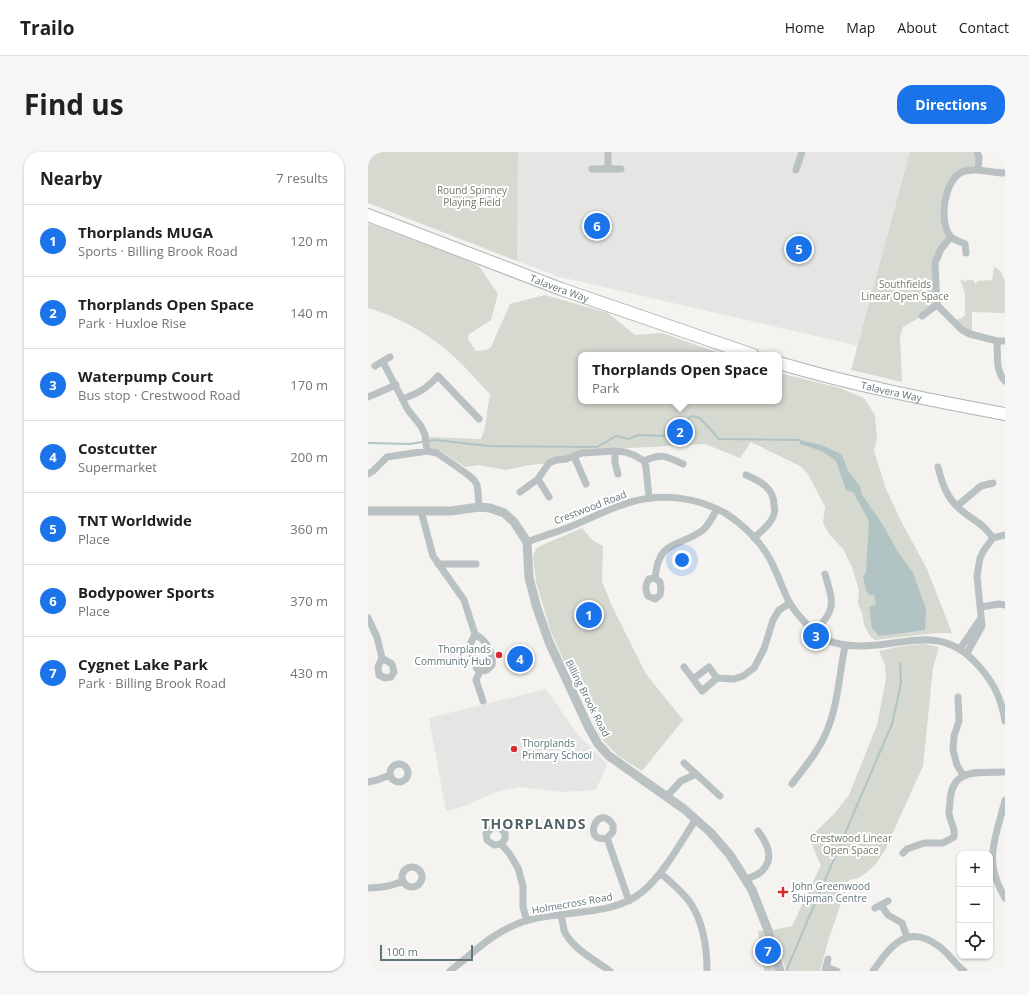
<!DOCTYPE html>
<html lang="en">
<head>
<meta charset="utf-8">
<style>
  :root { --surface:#fff; --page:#f6f6f6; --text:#202124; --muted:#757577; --line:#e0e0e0; --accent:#1a73e8 }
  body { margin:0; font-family:"Open Sans",sans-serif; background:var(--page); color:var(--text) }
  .controls { position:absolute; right:12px; bottom:12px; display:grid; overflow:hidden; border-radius:8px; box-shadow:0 1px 3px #0004 }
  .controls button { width:36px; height:36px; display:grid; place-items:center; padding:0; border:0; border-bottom:1px solid var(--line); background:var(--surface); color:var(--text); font:20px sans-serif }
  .scale { position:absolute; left:12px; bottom:10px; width:93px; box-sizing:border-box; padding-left:4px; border:2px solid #60767a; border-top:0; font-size:11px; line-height:14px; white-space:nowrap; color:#60767a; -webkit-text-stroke:3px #fff; paint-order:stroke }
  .you { position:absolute; left:314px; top:408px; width:14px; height:14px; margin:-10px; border:3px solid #fff; border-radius:50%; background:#1a73e8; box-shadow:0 0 0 6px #1a73e833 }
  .badge { display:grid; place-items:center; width:26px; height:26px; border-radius:50%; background:var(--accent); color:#fff; font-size:13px; font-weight:700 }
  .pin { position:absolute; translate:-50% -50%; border:2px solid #fff; box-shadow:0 1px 4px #0006 }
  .popup { position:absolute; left:210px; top:200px; width:204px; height:52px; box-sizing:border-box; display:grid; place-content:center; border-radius:8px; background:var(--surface); filter:drop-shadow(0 1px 3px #0005); font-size:13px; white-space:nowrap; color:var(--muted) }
  .popup b { font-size:15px; color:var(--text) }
  .popup::after { content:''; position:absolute; left:50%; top:100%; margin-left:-8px; border:8px solid transparent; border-top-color:var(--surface) }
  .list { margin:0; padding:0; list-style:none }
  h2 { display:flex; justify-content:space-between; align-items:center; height:52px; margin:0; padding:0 16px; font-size:17px }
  h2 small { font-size:13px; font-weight:400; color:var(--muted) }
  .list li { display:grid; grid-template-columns:26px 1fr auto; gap:12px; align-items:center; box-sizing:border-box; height:72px; padding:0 16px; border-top:1px solid var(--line) }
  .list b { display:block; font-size:15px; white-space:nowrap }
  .list p { margin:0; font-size:13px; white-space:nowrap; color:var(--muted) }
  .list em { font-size:13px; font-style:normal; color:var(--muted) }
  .icon { flex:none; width:22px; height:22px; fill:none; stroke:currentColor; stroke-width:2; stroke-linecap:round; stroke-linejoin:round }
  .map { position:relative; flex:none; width:637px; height:819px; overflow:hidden; border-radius:16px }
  header { display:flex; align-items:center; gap:24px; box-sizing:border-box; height:56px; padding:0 20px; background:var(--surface); border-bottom:1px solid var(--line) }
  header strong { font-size:19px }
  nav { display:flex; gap:22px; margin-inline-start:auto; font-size:14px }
  .intro { display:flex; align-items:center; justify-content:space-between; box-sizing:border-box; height:96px; padding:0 24px }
  h1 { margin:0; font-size:28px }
  .button { padding:10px 18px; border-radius:16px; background:var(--accent); color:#fff; font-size:14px; font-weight:700 }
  main { display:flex; gap:24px; padding:0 24px }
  aside { flex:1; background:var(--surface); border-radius:16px; box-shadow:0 1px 3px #0004 }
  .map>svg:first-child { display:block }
</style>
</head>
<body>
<header>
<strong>Trailo</strong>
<nav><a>Home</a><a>Map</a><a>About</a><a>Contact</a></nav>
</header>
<div class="intro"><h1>Find us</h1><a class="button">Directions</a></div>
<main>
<aside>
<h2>Nearby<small>7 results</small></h2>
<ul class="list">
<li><span class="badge">1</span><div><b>Thorplands MUGA</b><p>Sports · Billing Brook Road</p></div><em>120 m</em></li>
<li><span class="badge">2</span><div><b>Thorplands Open Space</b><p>Park · Huxloe Rise</p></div><em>140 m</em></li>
<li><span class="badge">3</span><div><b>Waterpump Court</b><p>Bus stop · Crestwood Road</p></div><em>170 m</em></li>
<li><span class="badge">4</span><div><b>Costcutter</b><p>Supermarket</p></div><em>200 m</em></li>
<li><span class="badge">5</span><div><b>TNT Worldwide</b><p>Place</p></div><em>360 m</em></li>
<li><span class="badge">6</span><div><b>Bodypower Sports</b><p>Place</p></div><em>370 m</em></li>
<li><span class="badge">7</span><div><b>Cygnet Lake Park</b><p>Park · Billing Brook Road</p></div><em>430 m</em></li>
</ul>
</aside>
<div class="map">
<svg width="637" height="819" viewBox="0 0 637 819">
  <rect width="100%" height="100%" fill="#f4f3f0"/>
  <!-- built -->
  <path fill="#e5e5e4" d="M150,0h392l-51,194 -299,-69 -43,-16z
    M178,537l32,46 29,29 -11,26 -33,2 -44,-5 -23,5 -31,14 -19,5 -17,-93z"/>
  <!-- green -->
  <path fill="#d5d9d0" d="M0,0h150l-1,109 -149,-58z
    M542,0h67l2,13 -24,11 -11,28 7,33 -16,26 2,42 -15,11 -19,11 -3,10 2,45 -51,-12z
    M0,71l91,34 20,9 19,28 -7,26 -23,15v4l8,12 10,-1 5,-3 19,-43 35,-9 63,18 27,22 27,-2 63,22h-144v46h198v-28l61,15 24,10 11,17 2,23 -3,13 12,38 14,30 27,50 25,64h-16l-61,7 -5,-4 -6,-11 -2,-12 -4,-9 1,-14 -7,-23 -9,-18 -14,-15 -6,-11 2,-16 -17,-33 -8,-8 -49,-24 -11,16 -35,-14 -74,4 -44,1 -13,7 -25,7 -19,2 -24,5 -28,-5 -13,2 -24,-16 -11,-3 -1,-11 52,2 4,-12 5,-33c-13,-13 -25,-28 -39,-40 -22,-20 -54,-38 -83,-46z
    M626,114l7,6 4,9 -1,2 1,2v28l-33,-1v20l-5,-2 -11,-10 6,-2 3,-3v-21l-5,-15 6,3 1,-2h7v3h3l1,-2 14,-1z
    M214,376l10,12 11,6 -1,35 9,23 35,70 37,46 -41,51 -25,-16 -16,-17 -37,-77 -13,-29 -15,-50 -3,-25 3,-8 4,-3z
    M556,492l15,3 -6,21 -10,98 -38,84 -9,14 -10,9 -8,5 -9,2 -20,58 -9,33h-34l-13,-41 19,-4 29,-61c-6,-9 -5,-16 -13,-26l26,-25 15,-19 28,-70 9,-46 -1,-14 -6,-14 23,-5z
    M400,778l12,41h-16l-6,-40z"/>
  <!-- water -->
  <path fill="#b1c3c3" d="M432,288l21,5 16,7 5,3 6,16 12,15 2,9 21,30 15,27 15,21 13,36 -1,21 -46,6 -7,-8 -3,-21 7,-3 -2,-9h-5l-3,-5 -3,-13 3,-5 3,-51 -16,-29 -7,-2 -10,-29 -14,-10 -22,-7z"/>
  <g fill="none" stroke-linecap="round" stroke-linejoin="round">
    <!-- stream -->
    <path stroke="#b1c3c3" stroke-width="2" d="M0,291l41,1 26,-4 54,6 108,1 19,-11 13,3 9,-4 25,1 29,-20 8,2 19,21 81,1
      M418,819l106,-247 9,-41 -1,-20"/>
    <!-- primary casing -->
    <g stroke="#aeb5b7" stroke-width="14">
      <g id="primary">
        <path id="s1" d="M0,63l193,74 192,66"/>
        <path id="s2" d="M411,211c74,22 150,37 226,51"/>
      </g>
    </g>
    <!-- minor -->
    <path stroke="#bac1c2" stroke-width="7" d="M240,0v16
      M609,0l2,5 -1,13
      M224,17h29
      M428,18l6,-18
      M583,85l-10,12 -6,14 2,42 25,25 8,4 27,7c1,13 -2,30 8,40
      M598,101l-1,-9c-4,-2 -11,-4 -14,-7 -13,-14 -7,-57 11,-65 14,-5 29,1 43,1
      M554,164l15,-11
      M629,189h8
      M15,210l25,48 13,16 4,9 2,16
      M7,214l15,-9
      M0,245l28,-12
      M34,247c17,-6 24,-10 36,-23l41,43
      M247,299v12l3,11
      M206,304l12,28
      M276,309c18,-8 22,-5 39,3
      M570,315c4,16 9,32 23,43 14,12 21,12 32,28
      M0,322l5,-3 14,-14 40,-6 10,2 30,21 7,6 3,5 1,7 1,15
      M378,323c14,6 28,13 28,30 1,4 1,8 -1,12 -3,8 -13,15 -19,21
      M170,327l11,18
      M152,340l18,-13 11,-16 7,-3 10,-1 16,-6 33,-2 10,1 9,3 10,6 2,6 3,31
      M589,354l24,-20 12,-3
      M53,359l12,45 31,44 11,34 -6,13 8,22c6,4 11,1 15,-4 2,-12 -6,-25 -17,-31
      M159,390c13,-5 26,-9 40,-14 21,-8 42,-20 64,-26 31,-9 65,-5 94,11 19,12 37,30 47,50 6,13 11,26 17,39 8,13 24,31 38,38 11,5 21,6 33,6 44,0 80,-22 116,17 17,18 25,34 29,58
      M70,412h38
      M287,426c4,-40 24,-30 48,-48 6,-5 10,-14 14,-21
      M287,426l5,4 1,7 -1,6 -5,4 -7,-3c-3,-7 -3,-11 1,-17z
      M613,455l18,-3 6,1
      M0,466l9,19 5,21 -4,9 1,8 6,3 6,-1 3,-5 -2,-8 -10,-6
      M447,479c22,-22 18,-29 10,-57
      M592,497l21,-31
      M599,501l15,-27 -5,-50 3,-18 4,-8 9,-12 12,-3
      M316,515l18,24 15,-13 -8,-11 -16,12
      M112,519l-4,9 7,21
      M349,526l17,1 9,-3 11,-8 10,-19 9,-29 6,-10 11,-7
      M590,545l1,24 -5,15 -1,14 4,15 6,10
      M316,611l36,33
      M22 621a9 9 0 1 1 18 0a9 9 0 1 1-18 0Z
      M0,630l9,-2 13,-5
      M424,632c12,-16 26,-32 34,-51 12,-27 13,-58 19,-87
      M299,644l14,-15 15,-7
      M637,648c-9,39 -23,59 0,98
      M239,686l6,-6v-7c-15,-24 -32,19 -6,13l22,63
      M133,692l4,-5v-6l-6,-6h-6l-7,7 1,6 7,5 7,-1 8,9 9,15 5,18v21l4,14
      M535,701l4,-4 17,-6h19l11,-6c2,-10 -4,-14 -5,-24 0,-4 1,-8 1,-12 2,-34 29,-28 55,-29
      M34 725a10 10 0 1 1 20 0a10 10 0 1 1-20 0Z
      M292,721c11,9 23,19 31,31 13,20 16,45 16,67
      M377,728c6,-3 13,-5 17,-9 13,-13 5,-28 -4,-40
      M0,736c12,0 24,-2 35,-7
      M513,753l7,10 14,8 5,14
      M507,756l13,-7
      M193,762c1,5 2,11 3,16 6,17 32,31 46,41
      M458,815l11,4
      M82,819c26,-20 40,-37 72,-49 37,-13 89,-4 120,-30 21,-17 39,-50 54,-73
      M457,819l3,-12
      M505,819c18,-25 34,-49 67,-24 9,7 15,17 24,24"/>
    <!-- tertiary -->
    <path stroke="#bac1c2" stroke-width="9" d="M0,359h83l28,-4 11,1 14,5 10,9 13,20 2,36 8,30 12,34 39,84 10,18 11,12 75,53 26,23 20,23 22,35 17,43 11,38"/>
    <!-- primary -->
    <use href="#primary" stroke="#fff" stroke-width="12"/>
  </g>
  <!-- markers -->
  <g fill="#dc292d" stroke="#fff" stroke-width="1.5">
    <circle cx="131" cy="503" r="4"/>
    <circle cx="146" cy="597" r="4"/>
    <path d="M413 734h4v4h4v4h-4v4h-4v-4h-4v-4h4z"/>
  </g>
  <g text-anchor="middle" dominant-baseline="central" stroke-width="4" stroke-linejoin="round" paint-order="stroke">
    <!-- park labels -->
    <g font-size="10" fill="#6c7863" stroke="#fff">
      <text x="104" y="38">Round Spinney<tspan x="104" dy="12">Playing Field</tspan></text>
      <text x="537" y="132">Southfields<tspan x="537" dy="12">Linear Open Space</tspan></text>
      <text x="483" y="686">Crestwood Linear<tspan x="483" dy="12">Open Space</tspan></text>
    </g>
    <!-- street labels -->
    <g font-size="10" fill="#60767a" stroke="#fff">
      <text stroke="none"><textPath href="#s1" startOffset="205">Talavera Way</textPath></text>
      <text stroke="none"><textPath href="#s2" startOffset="116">Talavera Way</textPath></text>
      <text transform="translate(222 355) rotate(-21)">Crestwood Road</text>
      <text transform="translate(220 546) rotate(63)">Billing Brook Road</text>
      <text transform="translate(204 751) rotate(-10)">Holmecross Road</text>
    </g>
    <!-- poi labels -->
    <g font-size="10" fill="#60767a" stroke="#fff" text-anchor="start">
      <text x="123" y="497" text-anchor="end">Thorplands<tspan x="123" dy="12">Community Hub</tspan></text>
      <text x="154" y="591">Thorplands<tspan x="154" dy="12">Primary School</tspan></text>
      <text x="424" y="734">John Greenwood<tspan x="424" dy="12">Shipman Centre</tspan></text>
    </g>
    <!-- district labels -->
    <g font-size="14" font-weight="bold" letter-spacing="1" fill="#526266" stroke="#fff">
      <text x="166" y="671">THORPLANDS</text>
    </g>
  </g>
</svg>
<div class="controls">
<button>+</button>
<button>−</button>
<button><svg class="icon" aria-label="locate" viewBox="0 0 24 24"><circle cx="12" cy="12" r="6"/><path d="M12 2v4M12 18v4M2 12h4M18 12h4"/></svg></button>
</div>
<div class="scale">100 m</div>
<div class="you"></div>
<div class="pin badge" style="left:221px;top:463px">1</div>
<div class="pin badge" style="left:312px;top:280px">2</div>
<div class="popup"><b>Thorplands Open Space</b>Park</div>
<div class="pin badge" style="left:448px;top:484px">3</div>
<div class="pin badge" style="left:152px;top:507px">4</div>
<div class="pin badge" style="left:431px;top:97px">5</div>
<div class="pin badge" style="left:229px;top:74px">6</div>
<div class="pin badge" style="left:400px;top:799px">7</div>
</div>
</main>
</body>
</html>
